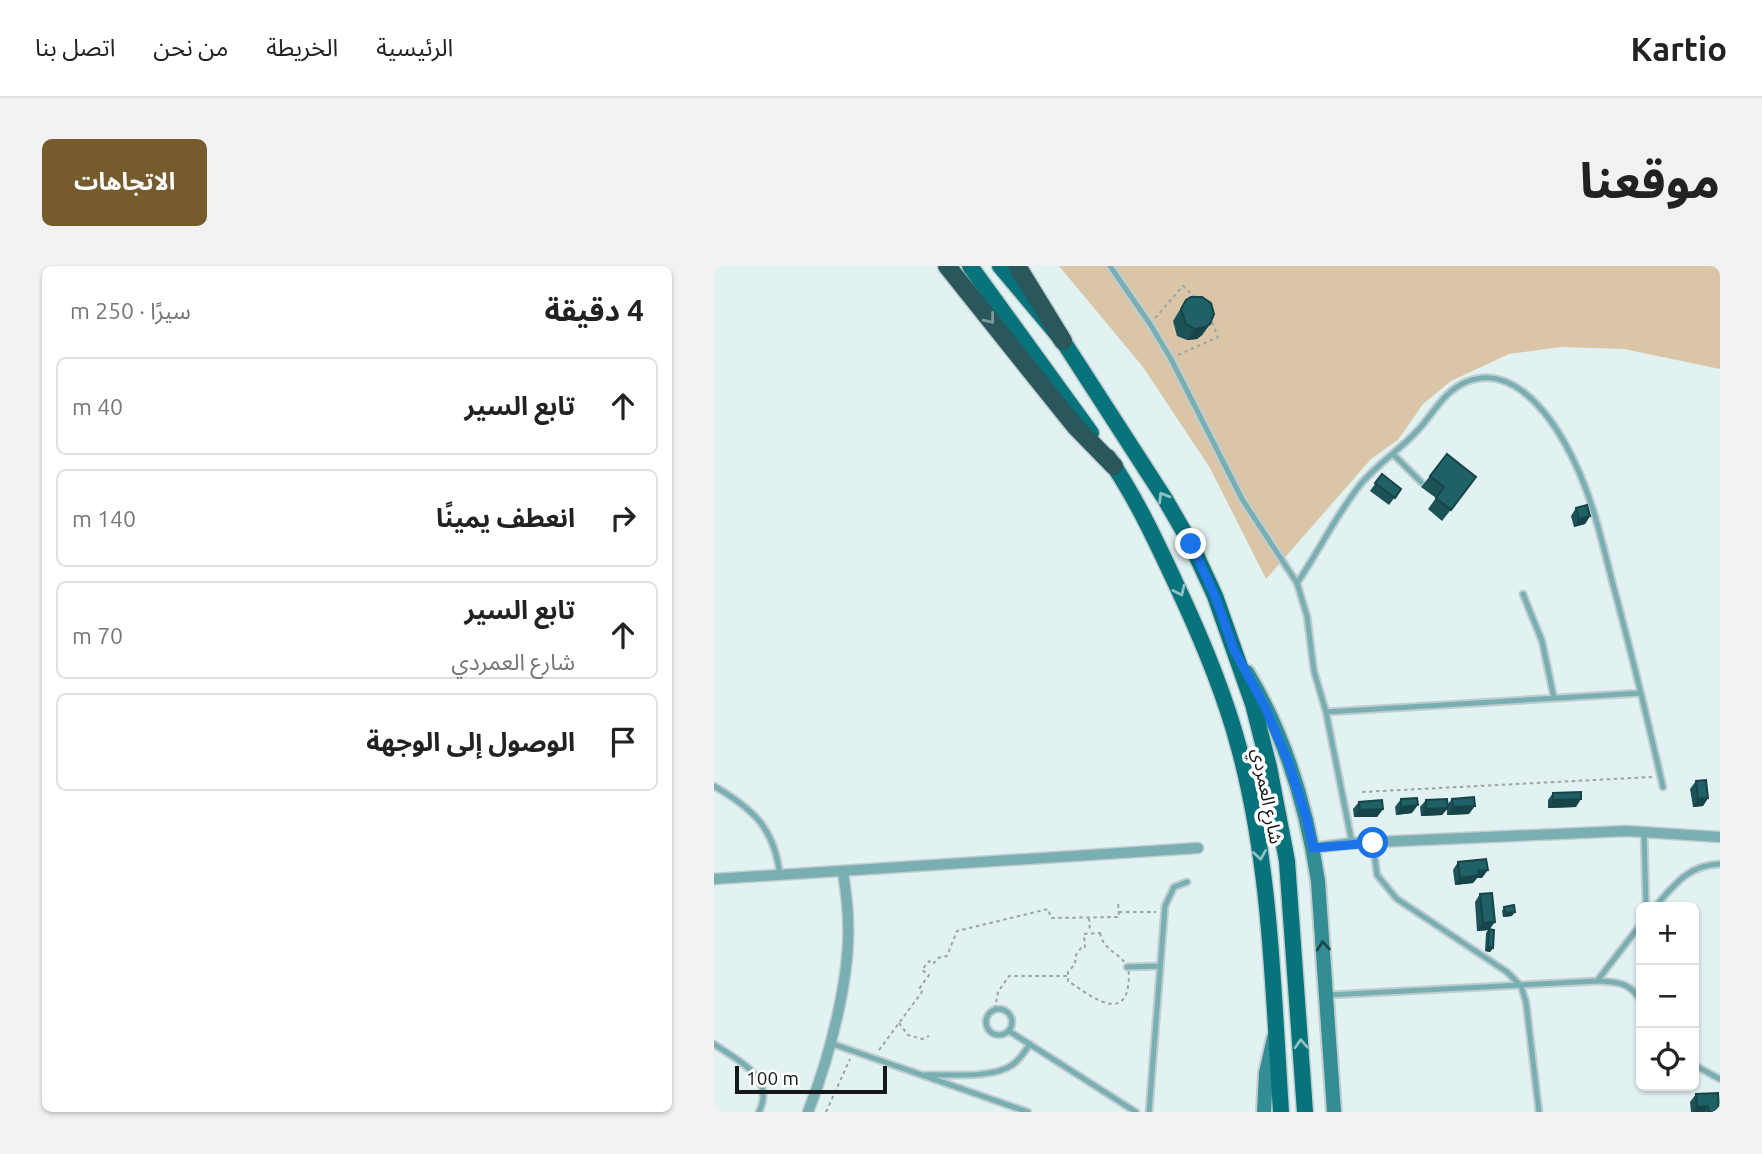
<!DOCTYPE html>
<html lang="ar">
<head>
<meta charset="utf-8">
<style>
  :root { --surface:#fff; --page:#f2f2f2; --text:#222; --muted:#767676; --line:#e0e0e0; --accent:#765b2d }
  body { margin:0; font-family:Ubuntu,"Noto Sans Arabic",sans-serif; background:var(--page); color:var(--text); direction:rtl }
  .controls { position:absolute; right:21px; bottom:21px; display:grid; overflow:hidden; border-radius:10px; box-shadow:0 2px 5px #0004 }
  .controls button { width:63px; height:63px; display:grid; place-items:center; padding:0; border:0; border-bottom:2px solid var(--line); background:var(--surface); color:var(--text); font:35px sans-serif }
  .scale { position:absolute; left:21px; bottom:18px; width:152px; box-sizing:border-box; padding-left:7px; border:4px solid #131819; border-top:0; font-size:19px; line-height:24px; white-space:nowrap; color:#131819; -webkit-text-stroke:5px #fff; paint-order:stroke }
  .stop { position:absolute; width:21px; height:21px; margin:-16px; border:5px solid #1a73e8; border-radius:50%; background:#fff }
  .stop.end { background:#1a73e8; border-color:#fff; box-shadow:0 2px 7px #0008 }
  .list { margin:0; padding:0; list-style:none }
  h2 { display:flex; justify-content:space-between; align-items:center; height:91px; margin:0; padding:0 28px; font-size:30px }
  h2 small { font-size:23px; font-weight:400; color:var(--muted) }
  .list li { display:grid; grid-template-columns:46px 1fr auto; gap:21px; align-items:center; box-sizing:border-box; height:98px; margin:0 14px 14px; padding:0 14px; border:2px solid var(--line); border-radius:10px }
  .list b { display:block; font-size:26px; white-space:nowrap }
  .list p { margin:0; font-size:23px; white-space:nowrap; color:var(--muted) }
  .list em { font-size:23px; font-style:normal; color:var(--muted) }
  .icon { flex:none; width:38px; height:38px; fill:none; stroke:currentColor; stroke-width:2; stroke-linecap:round; stroke-linejoin:round }
  .map { position:relative; flex:none; width:1006px; height:846px; overflow:hidden; direction:ltr; border-radius:10px }
  header { display:flex; align-items:center; gap:42px; box-sizing:border-box; height:98px; padding:0 35px; background:var(--surface); border-bottom:2px solid var(--line) }
  header strong { font-size:33px }
  nav { display:flex; gap:38px; margin-inline-start:auto; font-size:24px }
  .intro { display:flex; align-items:center; justify-content:space-between; box-sizing:border-box; height:168px; padding:0 42px }
  h1 { margin:0; font-size:49px }
  .button { padding:18px 32px; border-radius:10px; background:var(--accent); color:#fff; font-size:24px; font-weight:700 }
  main { display:flex; gap:42px; padding:0 42px }
  aside { flex:1; background:var(--surface); border-radius:10px; box-shadow:0 2px 5px #0004 }
  .map>svg:first-child { display:block }
</style>
</head>
<body>
<header>
<strong>Kartio</strong>
<nav><a>الرئيسية</a><a>الخريطة</a><a>من نحن</a><a>اتصل بنا</a></nav>
</header>
<div class="intro"><h1>موقعنا</h1><a class="button">الاتجاهات</a></div>
<main>
<div class="map">
<svg width="1006" height="846" viewBox="0 0 1006 846">
  <rect width="100%" height="100%" fill="#e2f1f2"/>
  <!-- green -->
  <path fill="#dac6a7" d="M345,0h661v103l-96,-20 -63,-2 -52,7 -58,27 -28,23 -25,36 -27,19 -105,120 -56,-111 -67,-101z"/>
  <g fill="none" stroke-linecap="round" stroke-linejoin="round">
    <!-- lane casing -->
    <g stroke="#c1cecf" stroke-width="9">
      <path id="lane" d="M396,0l40,58 21,35 71,140 55,84 10,33 7,55 12,41 26,131
        M680,189l27,27
        M583,317c22,-32 39,-68 63,-98 17,-21 40,-35 58,-55 15,-16 26,-39 48,-48 50,-21 90,41 108,79 18,37 27,76 37,116 19,70 36,140 52,210
        M809,328l19,47 12,57
        M612,446l315,-19
        M0,520c39,23 61,42 66,90
        M930,565l2,76
        M659,577l4,32 20,24 110,73 14,14 5,16 13,110
        M941,641c19,-22 33,-42 65,-43
        M413,701l33,-1
        M883,715l44,-57
        M614,729l269,-14c20,1 34,1 44,21
        M272 756a13 13 0 1 1 26 0a13 13 0 1 1-26 0Z
        M295,765l127,81
        M116,777l198,69
        M0,778c24,17 62,33 45,68
        M980,799l26,14
        M210,809c24,-1 69,4 88,-10 8,-5 12,-13 18,-21
        M435,846l16,-206 9,-19 13,-5"/>
    </g>
    <!-- street casing -->
    <g stroke="#c1cecf" stroke-width="13">
      <path id="street" d="M599,582l39,-5 274,-12 94,6
        M0,613l484,-31
        M94,846c21,-53 43,-135 40,-192 0,-16 -3,-32 -5,-49"/>
    </g>
    <!-- secondary casing -->
    <g stroke="#c1cecf" stroke-width="18">
      <path id="secondary" d="M533,406c38,63 60,137 71,209l16,231
        M550,846l2,-39 8,-35"/>
    </g>
    <!-- primary casing -->
    <g stroke="#c1cecf" stroke-width="19">
      <path id="primary" d="M256,0l121,167
        M286,0l63,75 102,158 26,45 24,52 38,108 16,63 18,94 18,251
        M394,191c27,39 48,84 68,127 25,53 48,107 63,164 32,118 34,242 42,364"/>
    </g>
    <!-- highway casing -->
    <g stroke="#c1cecf" stroke-width="21">
      <path id="highway" d="M233,0l128,160 39,40
        M303,0l46,75"/>
    </g>
    <!-- path -->
    <path stroke="#99a5a6" stroke-width="2" stroke-dasharray="3.5 3.5" stroke-linecap="butt" d="M441,52l28,-32 12,11
      M464,89l40,-18 -7,-18
      M648,526l290,-15
      M405,646h37
      M375,652l1,14
      M386,667c3,17 19,19 27,33 3,7 2,14 1,21 -6,37 -45,3 -60,-6v-9l7,-8 1,-9 5,-7h4l-1,-14z
      M281,743l3,-17 11,-16h59
      M185,757l9,12 14,4 7,-3
      M165,784l43,-58 -3,-3 10,-14 -7,-5 7,-9 4,3 5,-6 9,-2 10,-25 91,-22 3,9 68,-1 -1,-15
      M112,846l24,-53"/>
    <!-- lane -->
    <use href="#lane" stroke="#79aeb2" stroke-width="5"/>
    <!-- street -->
    <use href="#street" stroke="#79aeb2" stroke-width="10"/>
    <!-- secondary -->
    <use href="#secondary" stroke="#328d95" stroke-width="14"/>
    <!-- primary -->
    <use href="#primary" stroke="#07737b" stroke-width="16"/>
    <!-- highway -->
    <use href="#highway" stroke="#2a575b" stroke-width="18"/>
  </g>
  <!-- wall -->
  <path fill="#1c5359" d="M472,34l24,24 -8,11 -5,4 -10,1 -10,-4 -4,-15z
    M668,208l19,15 -12,16 -19,-14z
    M716,210l38,12 -26,33 -14,-12 8,-11 -15,-11z
    M862,242l14,8 -5,8 -11,3 -3,-11z
    M982,515l12,17 -5,8 -10,1 -3,-18z
    M839,527l23,14 -28,1v-8z
    M687,533l11,14 -16,2 -1,-8z
    M738,533l17,15 -22,1v-6l-5,6 -21,1 -1,-9 6,-7 21,5z
    M645,536l24,7 -6,8h-23l-1,-8z
    M744,596l24,16h-5l-4,5 -18,2 -2,-15z
    M766,628l9,35 4,19 -3,4 -5,-1 1,-18 2,-3 -11,1 -2,-29z
    M790,641l8,9 -9,1 -1,-6z
    M982,828l23,18h-28l-1,-10z"/>
  <!-- shaded-wall -->
  <path fill="#164448" d="M496,58l-8,11 -5,4 -10,1 8,-11z
    M876,250l-5,8 -11,3 5,-8z
    M994,532l-5,8 -10,1 5,-8z
    M867,533l-5,8 -28,1 5,-8z
    M704,539l-6,8 -16,2 5,-8z
    M761,540l-6,8 -22,1 6,-8z
    M734,542l-6,7 -21,1 5,-7z
    M669,543l-6,8h-23l6,-7z
    M774,604l-6,8h-5l-4,5 -18,2 5,-7 18,-7z
    M801,646l-3,4 -9,1 3,-4z
    M781,656l-6,8 -12,1 6,-8z
    M774,681l5,1 -3,4 -5,-1z
    M994,840l-4,6h-11l4,-5z"/>
  <!-- building -->
  <path fill="#206167" stroke="#164448" stroke-width="2" d="M477,31h11l9,6 3,11 -4,10 -5,3 -10,2 -9,-5 -5,-15 5,-9z
    M733,188l29,23 -25,33 -15,-12 8,-11 -14,-11z
    M668,208l19,15 -6,9 -20,-15z
    M873,239l3,11 -11,3 -3,-11z
    M992,514l2,18 -10,1 -2,-18z
    M867,526v7l-28,1v-7z
    M760,531l1,9 -22,1 -1,-8z
    M703,532l1,7 -17,2v-8z
    M733,533l1,9 -22,1v-9z
    M668,534l1,9 -23,1 -1,-8z
    M772,593l2,11 -10,1 1,4 -19,3 -2,-16z
    M778,627l3,29 -12,1 -3,-29z
    M800,639l1,7 -9,1 -2,-6z
    M775,663l5,1 -1,18 -5,-1z
    M1004,827l1,19h-10l-1,-6 -11,1 -1,-13z"/>
  <!-- one-way arrows -->
  <defs><path id="oneway-chevron" d="M-2-3.5L2.5 0L-2 3.5" fill="none" stroke-width="1.6" stroke-linecap="round" stroke-linejoin="round" transform="scale(1.75)"/></defs>
  <use stroke="#7f9a9d" href="#oneway-chevron" transform="translate(276 53) rotate(51)"/>
  <g stroke="#8fc0c4">
    <use href="#oneway-chevron" transform="translate(449 231) rotate(-121)"/>
    <use href="#oneway-chevron" transform="translate(466 325) rotate(65)"/>
    <use href="#oneway-chevron" transform="translate(546 589) rotate(81)"/>
    <use href="#oneway-chevron" transform="translate(587 778) rotate(-93)"/>
  </g>
  <use stroke="#1f474b" href="#oneway-chevron" transform="translate(609 680) rotate(-95)"/>
  <g fill="none" stroke-linecap="round" stroke-linejoin="round">
    <!-- route -->
    <path stroke="#1a73e8" stroke-width="9" d="M477,278l24,52 19,54 30,55 24,56 19,59 6,28 60,-5"/>
  </g>
  <g text-anchor="middle" dominant-baseline="central" stroke-width="7" stroke-linejoin="round" paint-order="stroke">
    <!-- street labels -->
    <g font-size="18" fill="#131819" stroke="#fff">
      <text transform="translate(554 530) rotate(79)">شارع العمردي</text>
    </g>
  </g>
</svg>
<div class="controls">
<button>+</button>
<button>−</button>
<button><svg class="icon" aria-label="locate" viewBox="0 0 24 24"><circle cx="12" cy="12" r="6"/><path d="M12 2v4M12 18v4M2 12h4M18 12h4"/></svg></button>
</div>
<div class="scale">100 m</div>
<div class="stop" style="left:659px;top:577px"></div>
<div class="stop end" style="left:477px;top:278px"></div>
</div>
<aside>
<h2>4 دقيقة<small>سيرًا · 250 m</small></h2>
<ul class="list">
<li><svg class="icon" aria-label="ahead" viewBox="0 0 24 24"><path d="M12 20V5M6 11l6-6 6 6"/></svg><div><b>تابع السير</b></div><em>40 m</em></li>
<li><svg class="icon" aria-label="right" viewBox="0 0 24 24"><path d="M7 20v-9h11M14 6l5 5-5 5"/></svg><div><b>انعطف يمينًا</b></div><em>140 m</em></li>
<li><svg class="icon" aria-label="ahead" viewBox="0 0 24 24"><path d="M12 20V5M6 11l6-6 6 6"/></svg><div><b>تابع السير</b><p>شارع العمردي</p></div><em>70 m</em></li>
<li><svg class="icon" aria-label="arrive" viewBox="0 0 24 24"><path d="M6 21V4h12l-3 4 3 4H6"/></svg><div><b>الوصول إلى الوجهة</b></div></li>
</ul>
</aside>
</main>
</body>
</html>
